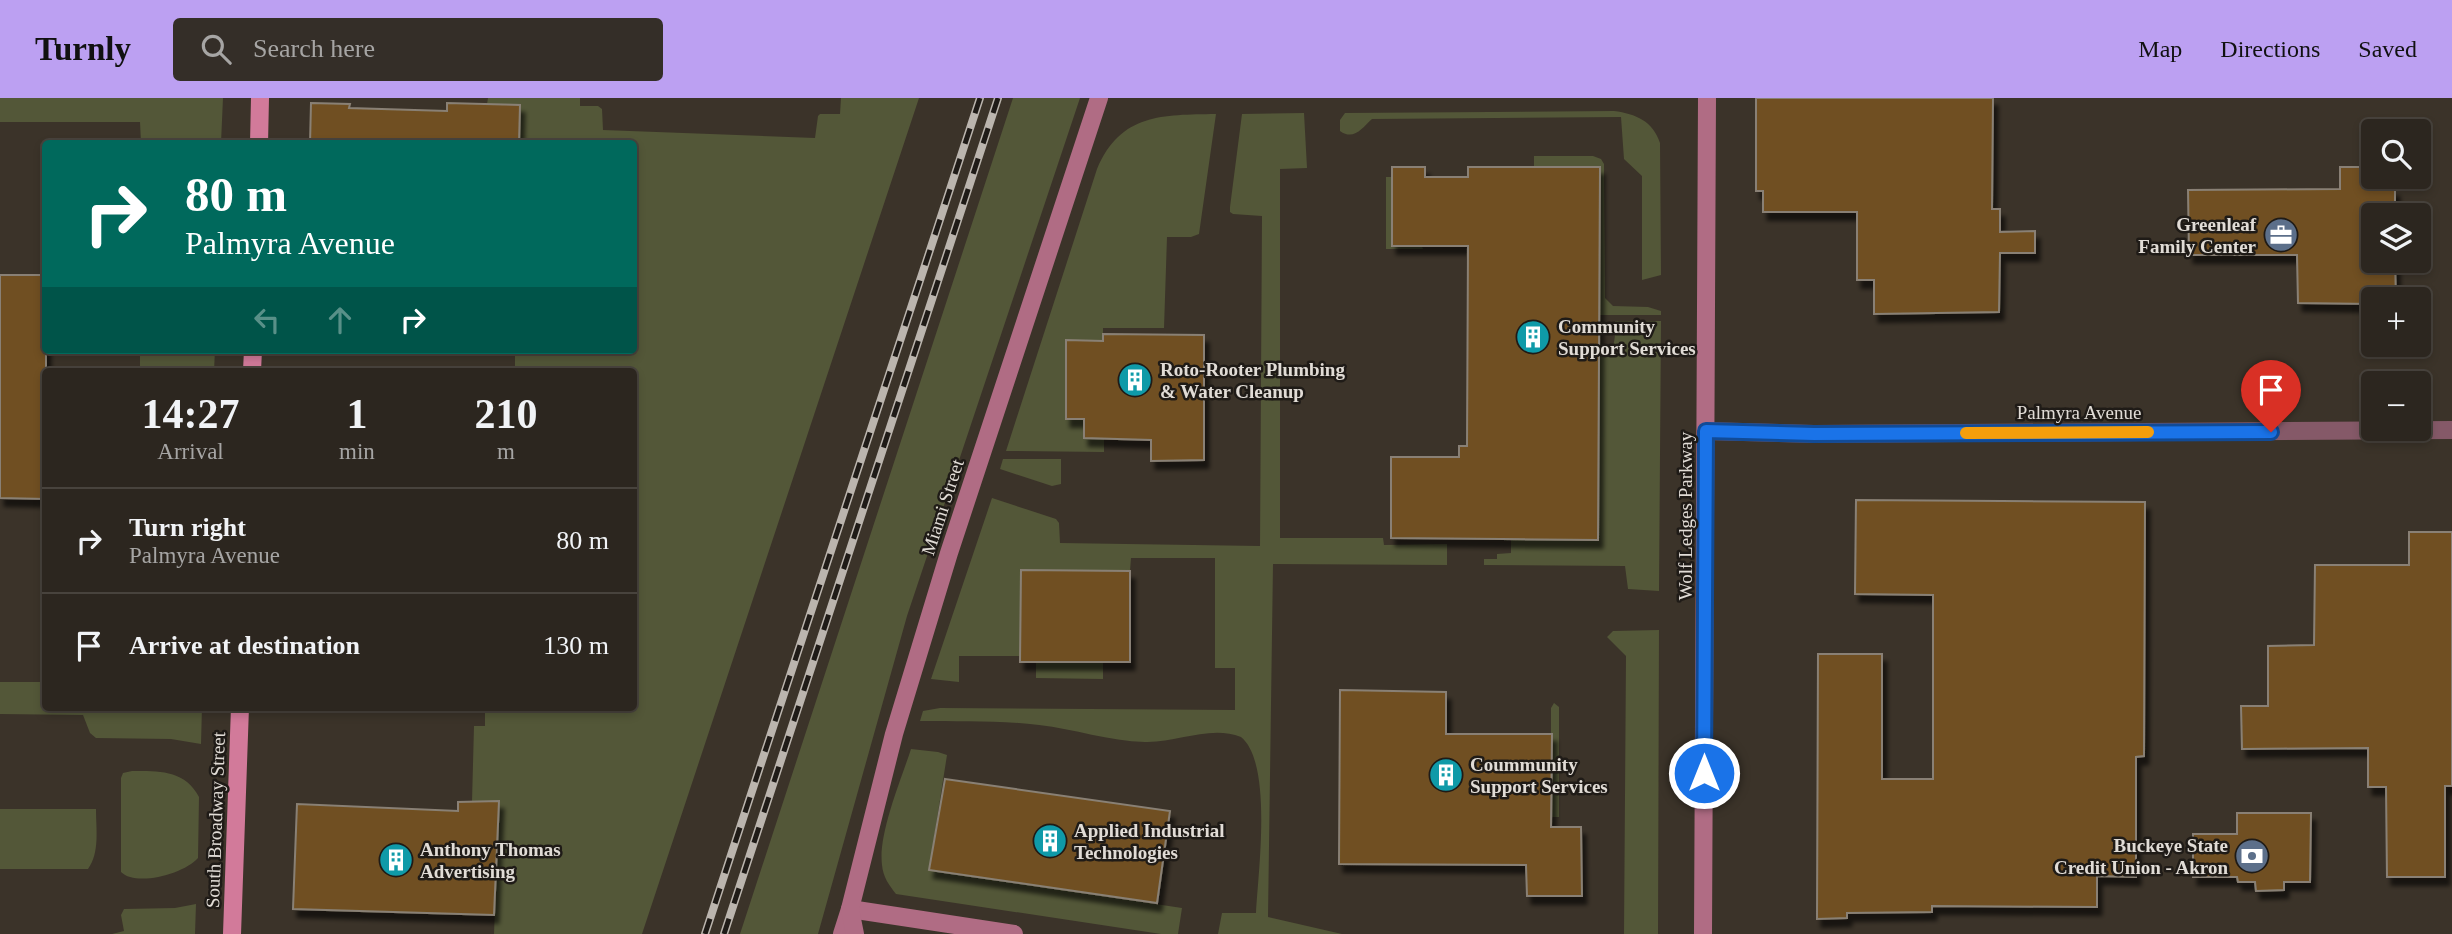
<!DOCTYPE html>
<meta charset="utf-8">
<style>
body{margin:0;font-family:Georgia,serif;background:#342e28;color:#f1f3f6;height:100vh;display:flex;flex-direction:column;font-size:26px;white-space:nowrap}
*{box-sizing:border-box;margin:0}
p{font-size:23px;color:#a6a5a4}
.icon{flex:none;width:38px;height:38px;fill:none;stroke:currentColor;stroke-width:2;stroke-linecap:round;stroke-linejoin:round}
.map{position:relative;flex:1;overflow:hidden}
.drawer{position:absolute;left:42px;top:270px;width:595px;height:343px;display:flex;flex-direction:column;background:#2c261f;border-radius:7px;box-shadow:0 4px 10px #0003,0 0 0 2px #48433d}
.drawer>*{flex:none}
.guide{position:absolute;left:42px;top:42px;width:595px;height:214px;border-radius:7px;box-shadow:0 4px 10px #0003,0 0 0 2px #48433d;background:#00695c;color:#fff;overflow:hidden}
.fabs{position:absolute;left:2361px;top:21px;display:grid;gap:14px}
.fabs a{display:grid;place-items:center;width:70px;height:70px;border-radius:7px;background:#2c261f;box-shadow:0 4px 10px #0003,0 0 0 2px #48433d;font-size:35px}
.pin{position:absolute;display:grid;place-items:center;width:60px;height:60px;color:#fff;margin:-72px -30px;border-radius:50% 50% 50% 0;rotate:-45deg;box-shadow:0 0 7px #0007}
.pin .icon{rotate:45deg}
.me{position:absolute;width:77px;margin:-38px;rotate:0deg;stroke-linejoin:round;filter:drop-shadow(0 0 5px #0008)}
.turn{display:flex;align-items:center;gap:24px;height:147px;padding:0 28px;font-size:32px}
.turn .icon{width:91px;height:91px;stroke-width:2.5}
.turn b{display:block;font-size:49px;line-height:60px}
.lanes{display:flex;align-items:center;height:66px;padding:0 28px;background:#0003;justify-content:center;gap:35px;direction:ltr}
.lanes .off{opacity:.35}
.eta{display:flex;justify-content:space-evenly;align-items:center;height:119px;text-align:center}
.eta b{font-size:42px;font-weight:700;line-height:49px}
ul{padding:0;list-style:none}
li{display:flex;align-items:center;gap:21px;height:105px;padding:0 28px;border-top:2px solid #48433d}
li div{flex:1}
li b{display:block;font-size:26px}
li em{font-style:normal}
header{display:flex;align-items:center;gap:42px;box-sizing:border-box;height:98px;padding:0 35px;background:#bca0f2;color:#111}
header strong{font-size:33px}
nav{display:flex;gap:38px;margin-inline-start:auto;font-size:24px}
.search{width:490px;height:63px;background:#342e28;display:flex;align-items:center;gap:18px;box-sizing:border-box;padding:0 24px;border-radius:7px;color:#a6a5a4;font-size:26px}
.map>svg:first-child{display:block}
.green{fill:#535738}
.building{fill:#705021;stroke:#898074;stroke-width:2;filter:url(#shadow)}
.lines{fill:none;stroke-linecap:round;stroke-linejoin:round}
.street{stroke:#855968;stroke-width:18}
.secondary{stroke:#b06c84;stroke-width:18}
.primary{stroke:#d27a9a;stroke-width:18}
.rail-casing{stroke:#bbb5ae;stroke-width:8}
.rail{stroke:#1f1b17;stroke-width:5;stroke-dasharray:16;stroke-linecap:butt}
.route-casing{stroke:#114b97;stroke-width:18}
.route{stroke:#1a73e8;stroke-width:12}
.slow{stroke:#f59e0b;stroke-width:12}
.labels{text-anchor:middle;stroke-width:5;stroke-linejoin:round;paint-order:stroke}
.poi-label{font-size:19px;font-weight:bold;fill:#e1dcd6;stroke:#1f1b17;text-anchor:start}
.street-label{font-size:19px;fill:#e1dcd6;stroke:#1f1b17}
</style>
<header>
<strong>Turnly</strong>
<div class="search"><svg class="icon" aria-label="search" viewBox="0 0 24 24"><circle cx="10" cy="10" r="6"/><path d="M15 15l6 6"/></svg>Search here</div>
<nav><a>Map</a><a>Directions</a><a>Saved</a></nav>
</header>
<div class="map">
<svg width="2452" height="836" viewBox="0 0 2452 836">
<defs>
<filter id="shadow"><feDropShadow dx="4.5" dy="8" stdDeviation="2" flood-color="#0009"/></filter>
</defs>
<rect width="100%" height="100%" fill="#3b3329"/>
<g class="green">
<path d="M0 0H223L221 45H141L140 24H0Z"/>
<path d="M488 0H580V8H598L602 11 603 32 815 40 818 18 820 16H840L841 0H919L642 836H494L499 703 472 704 474 628H485V609H634V273H515V252H634V46L519 45 520 7 487 6Z"/>
<path d="M1013 0H1080L907 518 818 836H740Z"/>
<path d="M1614 13C1636 16 1653 23 1660 45L1661 177 1642 182V78L1624 61 1621 19 1372 21C1362 30 1354 43 1340 33V22L1345 15Z"/>
<path d="M1304 15 1307 70 1280 71V440H1383L1384 447 1447 446V467L1273 466 1268 819 1342 836H1218L1222 815H1256C1258 775 1273 665 1241 639 1210 627 1177 645 1145 644 1109 643 1074 631 1039 627 1000 622 959 624 920 623L923 613 940 610 1235 612V570H1215V460H1131L1130 473 1021 472 1020 558H959V584L931 581 992 400 1056 421 1059 425 1060 445 1260 448 1262 118 1233 116 1230 114V109L1242 16Z"/>
<path d="M1216 16 1199 136 1191 139H1167L1164 230H1103V243L1066 242V321H1084V340L1104 341V354L1006 353 1097 71C1121 15 1162 17 1216 16Z"/>
<path d="M1534 58H1593L1601 61 1604 66 1605 200 1613 208 1648 209 1661 213V217H1599L1534 69Z"/>
<path d="M1386 79H1392L1423 151H1386Z"/>
<path d="M1615 223H1661L1659 493 1628 491 1625 468 1484 467V461H1497V456L1511 455V441H1598L1599 259C1617 255 1615 238 1615 223Z"/>
<path d="M140 252H215L214 273H140Z"/>
<path d="M1003 361H1061V386L1052 388 1000 371Z"/>
<path d="M1659 532 1658 836H1624L1626 558 1607 539 1613 533Z"/>
<path d="M1036 564H1103V581L1036 580Z"/>
<path d="M0 584H45L46 609H202L201 646 171 641 96 640 90 635 83 617 0 616Z"/>
<path d="M1554 605 1559 609V719H1551V610Z"/>
<path d="M911 651 938 654 947 657 929 772 1182 810 1178 836H1161L896 796C889 787 883 779 882 767 878 736 901 682 911 651Z"/>
<path d="M132 673C159 673 185 672 199 699L198 760C184 776 136 789 121 774V680L123 675Z"/>
<path d="M0 711H96C96 732 100 754 88 771H0Z"/>
<path d="M196 806 195 836H112L124 833 121 817 124 811 175 810Z"/>
</g>
<g class="building">
<path d="M1756 0H1993L1992 111H2000V134L2035 133V155H2000L1999 214 1874 216V182H1857V114H1763V93H1756Z"/>
<path d="M311 5 350 6 349 10 447 13V5L520 7 519 46H310Z"/>
<path d="M1392 69H1425V79H1468V69H1600L1598 442 1391 440V359H1459V348H1467L1468 148H1392Z"/>
<path d="M2340 69H2368V90L2395 91V117H2373V163H2395L2396 201H2373V206L2298 205 2297 157H2189L2188 92 2340 91Z"/>
<path d="M0 177H46V401L0 400Z"/>
<path d="M1103 236 1204 237V362L1151 363V342L1084 340V321H1066V242L1103 243Z"/>
<path d="M1856 402 2145 404 2144 658 2136 659V779L2097 778V809L1932 808V814L1847 815V820L1817 821 1818 556H1882V681H1933V497L1855 496Z"/>
<path d="M2409 434H2452V688H2445V779H2387L2386 689H2368V650L2242 651 2241 608H2268V548L2314 547 2315 467H2409Z"/>
<path d="M1021 472 1130 473V564H1020Z"/>
<path d="M1340 592 1446 594V636H1552L1551 729H1581L1582 798H1527L1526 767 1339 766Z"/>
<path d="M945 681 1170 713 1157 805 929 772Z"/>
<path d="M499 703 494 817 293 811 297 706 458 713V704Z"/>
<path d="M2237 715H2311L2310 784H2284V792L2256 793 2255 784H2238L2237 779H2193V736H2237Z"/>
</g>
<g class="lines">
<path class="street" d="M1706 333 1814 336 2452 332"/>
<g class="secondary">
<path d="M842 836 850 811 1014 836"/>
<path d="M855 836 850 811 894 636 949 455 1099 0"/>
<path d="M1703 836 1707 0"/>
</g>
<g class="primary">
<path d="M259 46 260 0"/>
<path d="M252 273 253 252"/>
<path d="M232 836 240 609"/>
</g>
<g class="rail-casing">
<g id="rail">
<path d="M705 836 980 0"/>
<path d="M724 836 998 0"/>
</g>
</g>
<use href="#rail" class="rail"/>
</g>
<g class="lines">
<g class="route-casing">
<path id="route" d="M1704 675 1706 333 1814 336 2271 334"/>
</g>
<use href="#route" class="route"/>
<path class="slow" d="M1966 335 2148 334"/>
</g>
<defs>
<g id="office-disc" transform="scale(1.75)"><circle r="9.5" fill="#5c6f8a" stroke="#1f1b17"/><path d="M-6-3h4V-5.5h4V-3h4V5H-6ZM-1-4.5V-3h2v-1.5ZM-6 0V1H6V0Z" fill="#fff"/></g>
<g id="building-disc" transform="scale(1.75)"><circle r="9.5" fill="#0f9aa8" stroke="#1f1b17"/><path d="M-4-6H4V6H1V3H-1V6H-4ZM-2.5-4.3h1.7v1.8h-1.7ZM.8-4.3h1.7v1.8H.8ZM-2.5-1h1.7V.8h-1.7ZM.8-1h1.7V.8H.8Z" fill="#fff"/></g>
<g id="bank-disc" transform="scale(1.75)"><circle r="9.5" fill="#5c6f8a" stroke="#1f1b17"/><path d="M-6-4H6V4H-6ZM0-2.3a2.3 2.3 0 1 0 0 4.6a2.3 2.3 0 1 0 0-4.6Z" fill="#fff"/></g>
</defs>
<g fill-rule="evenodd">
<use href="#office-disc" x="2281" y="137"/>
<use href="#building-disc" x="1533" y="239"/>
<use href="#building-disc" x="1135" y="282"/>
<use href="#building-disc" x="1446" y="677"/>
<use href="#building-disc" x="1050" y="743"/>
<use href="#bank-disc" x="2252" y="758"/>
<use href="#building-disc" x="396" y="762"/>
</g>
<g class="labels">
<g class="poi-label">
<text x="2256" y="133" text-anchor="end">Greenleaf<tspan x="2256" dy="22">Family Center</tspan></text>
<text x="1558" y="235">Community<tspan x="1558" dy="22">Support Services</tspan></text>
<text x="1160" y="278">Roto-Rooter Plumbing<tspan x="1160" dy="22">&amp; Water Cleanup</tspan></text>
<text x="1470" y="673">Coummunity<tspan x="1470" dy="22">Support Services</tspan></text>
<text x="1074" y="739">Applied Industrial<tspan x="1074" dy="22">Technologies</tspan></text>
<text x="2228" y="754" text-anchor="end">Buckeye State<tspan x="2228" dy="22">Credit Union - Akron</tspan></text>
<text x="420" y="758">Anthony Thomas<tspan x="420" dy="22">Advertising</tspan></text>
</g>
<g class="street-label">
<text x="2079" y="321">Palmyra Avenue</text>
<text transform="translate(942 409) rotate(-72)" y="7">Miami Street</text>
<text transform="translate(1685 418) rotate(-90)" y="7">Wolf Ledges Parkway</text>
<text transform="translate(215 722) rotate(-88)" y="7">South Broadway Street</text>
</g>
</g>
</svg>
<div class="fabs">
<a><svg class="icon" aria-label="search" viewBox="0 0 24 24"><circle cx="10" cy="10" r="6"/><path d="M15 15l6 6"/></svg></a>
<a><svg class="icon" aria-label="layers" viewBox="0 0 24 24"><path d="M12 4l9 5-9 5-9-5zM3 14l9 5 9-5"/></svg></a>
<a>+</a>
<a>−</a>
</div>
<div class="pin" style="left:2271px;top:334px;background:#d93025"><svg class="icon" aria-label="arrive" viewBox="0 0 24 24"><path d="M6 21V4h12l-3 4 3 4H6"/></svg></div>
<svg class="me" style="left:1704px;top:675px" viewBox="-20 -20 40 40"><circle r="17" fill="#1a73e8" stroke="#fff" stroke-width="3"/><path d="M0-11L8 9 0 5-8 9z" fill="#fff"/></svg>
<div class="guide">
<div class="turn"><svg class="icon" aria-label="right" viewBox="0 0 24 24"><path d="M7 20v-9h11M14 6l5 5-5 5"/></svg><div><b>80 m</b>Palmyra Avenue</div></div>
<div class="lanes"><svg class="icon off" aria-label="left" viewBox="0 0 24 24"><path d="M17 20v-9H6M10 6l-5 5 5 5"/></svg><svg class="icon off" aria-label="ahead" viewBox="0 0 24 24"><path d="M12 20V5M6 11l6-6 6 6"/></svg><svg class="icon" aria-label="right" viewBox="0 0 24 24"><path d="M7 20v-9h11M14 6l5 5-5 5"/></svg></div>
</div>
<section class="drawer">
<div class="eta">
<div><b>14:27</b><p>Arrival</p></div>
<div><b>1</b><p>min</p></div>
<div><b>210</b><p>m</p></div>
</div>
<ul>
<li><svg class="icon" aria-label="right" viewBox="0 0 24 24"><path d="M7 20v-9h11M14 6l5 5-5 5"/></svg><div><b>Turn right</b><p>Palmyra Avenue</p></div><em>80 m</em></li>
<li><svg class="icon" aria-label="arrive" viewBox="0 0 24 24"><path d="M6 21V4h12l-3 4 3 4H6"/></svg><div><b>Arrive at destination</b></div><em>130 m</em></li>
</ul>
</section>
</div>
